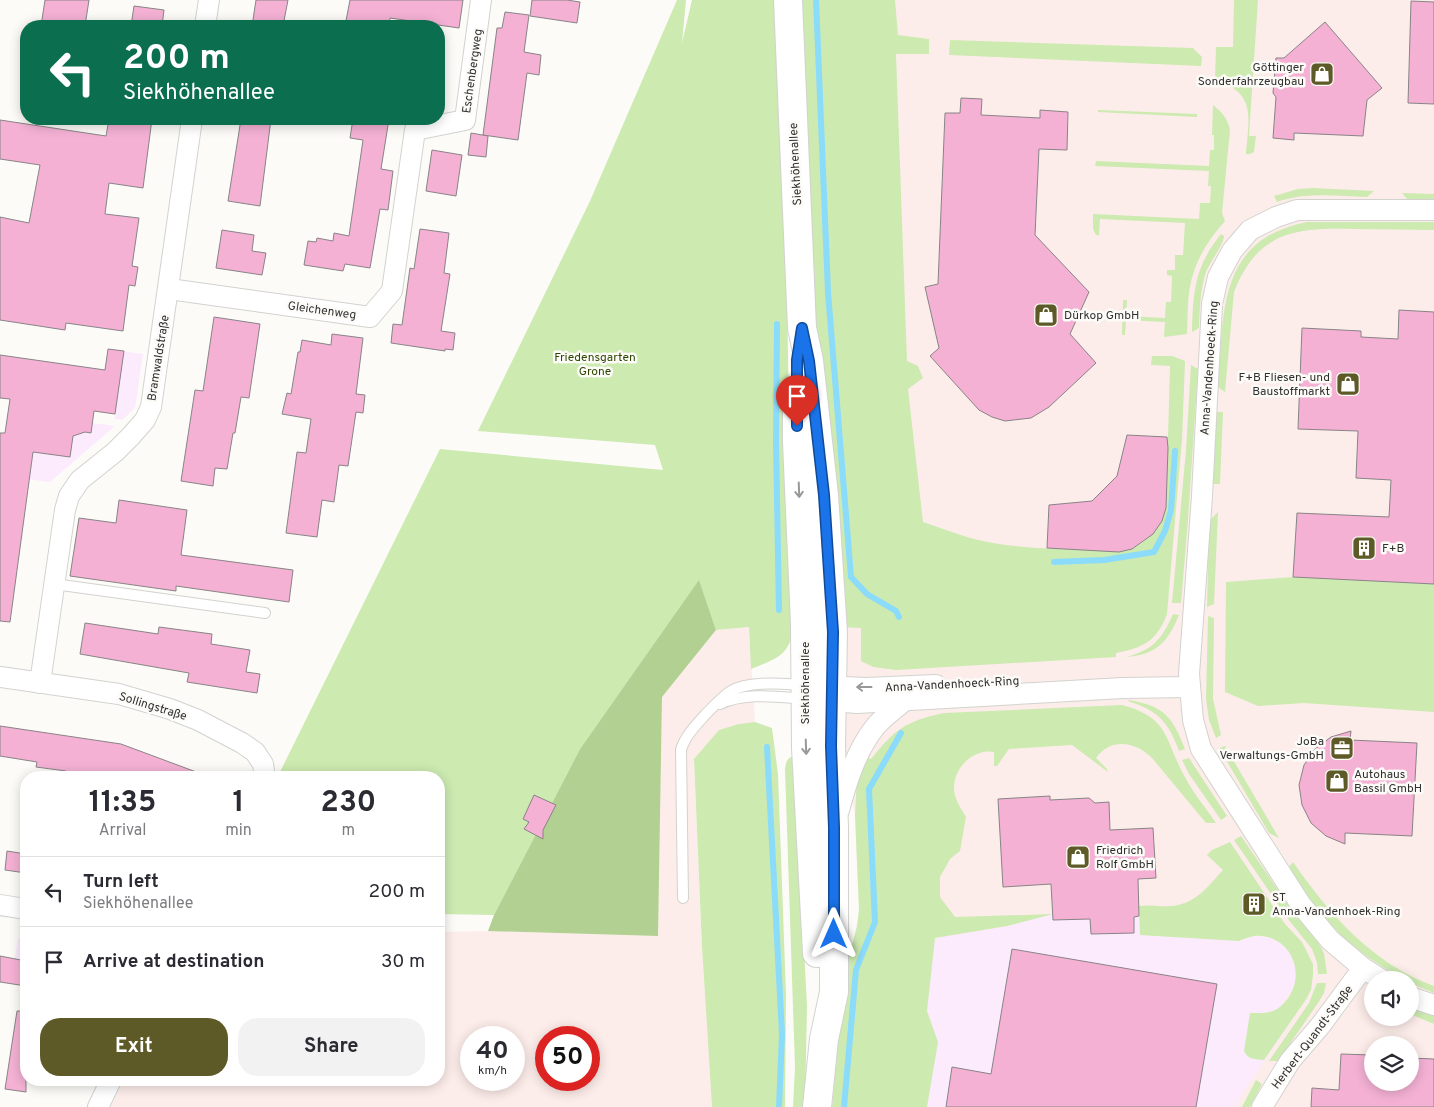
<!DOCTYPE html>
<meta charset="utf-8">
<style>
body{margin:0;font-family:Overpass,sans-serif;background:#f2f2f3;color:#2b2b33;height:100vh;display:flex;flex-direction:column;font-size:19px;white-space:nowrap}
*{box-sizing:border-box;margin:0}
p{font-size:16px;color:#7c7c81}
.icon{flex:none;width:28px;height:28px;fill:none;stroke:currentColor;stroke-width:2;stroke-linecap:round;stroke-linejoin:round}
.map{position:relative;flex:1;overflow:hidden}
.panel{position:absolute;left:20px;top:771px;width:425px;height:315px;display:flex;flex-direction:column;background:#fff;border-radius:20px;box-shadow:0 2px 12px #0003}
.panel>*{flex:none}
.hud{position:absolute;left:20px;top:20px;width:425px;height:105px;border-radius:20px;box-shadow:0 2px 12px #0003;background:#0b6e4f;color:#fff;overflow:hidden}
.fabs{position:absolute;left:1364px;top:971px;display:grid;gap:10px}
.fabs a{display:grid;place-items:center;width:55px;height:55px;border-radius:50%;background:#fff;box-shadow:0 2px 12px #0003;font-size:25px}
.speed{position:absolute;left:460px;top:1026px;display:flex;gap:10px;font-size:25px;font-weight:700;text-align:center}
.speed>*{display:grid;place-content:center;width:65px;height:65px;border-radius:50%;background:#fff;box-shadow:0 2px 12px #0003;line-height:1}
.speed small{font-size:12px;font-weight:400}
.speed .limit{border:8px solid #d22;background:#fff;color:#111}
.pin{position:absolute;display:grid;place-items:center;width:42px;height:42px;color:#fff;margin:-51px -21px;border-radius:50% 50% 50% 0;rotate:-45deg;box-shadow:0 0 5px #0007}
.pin .icon{rotate:45deg}
.me{position:absolute;width:55px;margin:-28px;rotate:0deg;stroke-linejoin:round;filter:drop-shadow(0 0 4px #0008)}
.turn{display:flex;align-items:center;gap:18px;height:105px;padding:0 20px;font-size:22px}
.turn .icon{width:65px;height:65px;stroke-width:2.5}
.turn b{display:block;font-size:35px;line-height:42px}
.eta{display:flex;justify-content:space-evenly;align-items:center;height:85px;text-align:center}
.eta b{font-size:30px;font-weight:700;line-height:35px}
.cta{display:flex;gap:10px;margin-top:auto;padding:10px 20px}
.cta a{flex:1;height:58px;border-radius:20px;background:#5e5a27;color:#fff;font-size:20px;font-weight:700;line-height:58px;text-align:center}
.cta a+a{background:#f2f2f3;color:#2b2b33}
ul{padding:0;list-style:none}
li{display:flex;align-items:center;gap:15px;height:70px;padding:0 20px;border-top:1px solid #e1e1e2}
li div{flex:1}
li b{display:block;font-size:19px}
li em{font-style:normal}
.map>svg:first-child{display:block}
.commercial{fill:#fdedea;fill-rule:evenodd}
.industrial{fill:#fcebfd}
.green{fill:#cdeab1}
.forest{fill:#b2d092}
.lines{fill:none;stroke-linecap:round;stroke-linejoin:round}
.stream{stroke:#8bdbfa;stroke-width:6}
.building{fill:#f4b1d4;stroke:#888486}
.service-casing{stroke:#d2d2ce;stroke-width:12}
.minor-casing{stroke:#d2d2ce;stroke-width:22}
.secondary-casing{stroke:#d2d2ce;stroke-width:30}
.service{stroke:#fff;stroke-width:10}
.minor{stroke:#fff;stroke-width:20}
.secondary{stroke:#fff;stroke-width:28}
.oneway{stroke:#989897}
.route-casing{stroke:#114b97;stroke-width:12}
.route{stroke:#1a73e8;stroke-width:9}
.labels{text-anchor:middle;stroke-width:5;stroke-linejoin:round;paint-order:stroke}
.poi-label{font-size:12px;fill:#30302f;stroke:#fcfbf8;text-anchor:start}
.street-label{font-size:12px;fill:#30302f;stroke:#fcfbf8}
.park-label{font-size:12px;fill:#2d4702;stroke:#fcfbf8}
</style>
<div class="map">
<svg width="1434" height="1107" viewBox="0 0 1434 1107">
<rect width="100%" height="100%" fill="#fcfbf8"/>
<g class="commercial">
<path d="M799 0H1434V1107H832L859 910 855 815 841 750ZM1372 980H1410V1018H1372ZM1372 1045H1410V1082H1372Z"/>
<path d="M749 627 755 722 739 724 694 759 702 947 712 1107H110L124 1080H439V932L488 931 657 936 662 697 716 630ZM471 1038H514V1080H471ZM546 1038H589V1080H546Z"/>
</g>
<g class="industrial">
<path d="M108 349 143 354 135 408 122 420 115 419V414L98 412Z"/>
<path d="M21 413 115 426 50 482 12 477Z"/>
<path d="M1053 914 1054 920 1139 916 1141 935 1239 941 1253 936 1268 937 1280 943 1288 951 1295 964 1297 978 1294 988 1279 1008 1294 1017 1238 1100 1235 1107H927L938 1042 927 1011 934 938 1007 926Z"/>
<path d="M18 938 26 939V977L12 974Z"/>
</g>
<g class="green">
<path d="M677 0H686L682 43 692 0H777L787 301 793 628C790 657 774 659 751 669L749 627 716 630 699 581 580 749 494 915 439 914V778H277L440 449 663 470 655 445 478 431 590 201Z"/>
<path d="M799 0H895L898 35 929 39V54H896L907 361 918 366 923 378 908 389 923 522C946 530 969 539 993 543 1038 551 1087 548 1132 549 1150 539 1159 528 1166 508L1170 366 1151 365 1152 356H1172L1185 361 1182 439 1167 614C1157 641 1143 648 1116 653V657L896 670 873 667 861 661V628L840 627 820 361 808 255Z"/>
<path d="M1234 0H1258L1249 136H1256L1254 152 1250 154H1246C1249 120 1257 91 1215 81L1216 47H1233Z"/>
<path d="M950 40 1193 48 1202 57 1201 66 949 55Z"/>
<path d="M1213 105C1222 112 1228 119 1230 130L1222 213 1225 221C1208 240 1194 262 1190 287 1187 302 1188 319 1187 334L1164 337 1165 322 1126 320 1125 335H1122L1123 300H1127L1126 316 1165 318 1166 302H1171L1172 276 1167 275V270H1175V255H1183L1185 223 1100 219 1099 235H1096L1093 229V214L1199 219 1200 203H1210L1211 186H1208L1209 171 1095 166 1096 161 1209 166 1210 150H1214V135H1212Z"/>
<path d="M1098 110 1197 114V117L1098 112Z"/>
<path d="M1313 188 1374 191 1367 197C1337 196 1306 192 1277 202L1274 196 1298 189Z"/>
<path d="M1402 193 1434 194V201L1407 199Z"/>
<path d="M1307 222H1434V230C1407 230 1381 229 1354 229 1295 228 1258 231 1234 292L1225 392 1218 387C1224 314 1216 240 1307 222Z"/>
<path d="M1221 234 1224 236C1224 244 1210 262 1206 272 1200 290 1200 308 1199 328L1192 332C1193 291 1195 266 1221 234Z"/>
<path d="M1191 365 1198 369 1188 520 1181 603H1172L1186 450Z"/>
<path d="M1216 412H1223L1220 484H1212Z"/>
<path d="M1218 512 1214 604 1207 607 1209 521Z"/>
<path d="M1293 577 1434 584V712L1304 703 1258 706 1225 692 1226 582Z"/>
<path d="M1173 614 1179 615C1168 642 1156 655 1126 657 1153 650 1162 639 1173 614Z"/>
<path d="M1208 616 1214 618 1213 699 1221 735 1216 738 1209 720 1206 699Z"/>
<path d="M1129 700C1164 706 1172 716 1185 749L1179 751C1168 721 1158 711 1128 701Z"/>
<path d="M1122 705C1171 718 1164 740 1185 777 1193 793 1206 808 1216 823H1206L1152 758C1136 742 1111 737 1096 758L1107 769 1108 772 1072 745 1009 749 997 766H994V752C974 748 954 767 954 788 954 799 961 808 966 817L960 851 950 859 940 877V897L955 917 1053 914 1007 926 935 938 927 1011 938 1042 927 1107H832L845 972 857 926 859 910 855 815 857 777 866 757 871 759C895 729 906 721 944 713Z"/>
<path d="M755 722 772 728 778 774 786 995 785 1107H712L702 947 694 759 719 730 739 724Z"/>
<path d="M1225 746 1279 838 1269 833 1219 748Z"/>
<path d="M794 756 807 1006 805 1107H793L795 1067 785 769C786 762 787 758 794 756Z"/>
<path d="M1189 758 1227 816 1221 820 1189 774 1182 760Z"/>
<path d="M1241 836 1296 916 1318 942 1324 953 1327 974H1318L1317 963 1312 949 1288 919 1234 840Z"/>
<path d="M1230 842 1285 924 1302 942 1313 964V975L1311 990 1305 1001 1264 1060C1255 1059 1248 1060 1244 1051L1250 1013C1259 1013 1269 1014 1277 1009 1282 1006 1287 1000 1290 995 1306 968 1287 933 1254 936 1249 937 1243 939 1239 941L1140 935 1139 906C1152 904 1165 908 1178 905 1198 901 1210 884 1223 870L1207 855 1212 850Z"/>
<path d="M1293 862C1329 914 1373 964 1434 986V993L1410 983V980H1405C1386 969 1367 958 1350 943 1325 922 1306 895 1289 867Z"/>
<path d="M1317 983H1326L1324 993 1318 1003 1278 1061H1269L1309 1003Z"/>
<path d="M1410 1008 1434 1016V1024L1410 1014Z"/>
<path d="M1256 1080 1262 1084 1250 1107H1242Z"/>
</g>
<path class="forest" d="M699 580 716 630 662 697 658 936 488 931 494 915 580 749Z"/>
<g class="lines">
<g class="stream">
<path d="M816 0 828 292 851 577 867 594 896 611 899 617"/>
<path d="M777 324 776 442 779 610"/>
<path d="M1054 562 1104 560 1154 552 1165 531 1171 510 1175 451"/>
<path d="M767 747 782 1034 779 1107"/>
<path d="M844 1107 856 970 875 922 869 789 901 733"/>
</g>
</g>
<g class="building">
<path d="M45 0H89L85 26H41Z"/>
<path d="M256 0H288L283 26H252Z"/>
<path d="M350 0H463L459 28 390 18 389 26 366 23V26H345Z"/>
<path d="M532 0H567L580 2 577 23 530 16Z"/>
<path d="M1411 1 1434 2V104L1408 103Z"/>
<path d="M134 6 164 10 162 26H131Z"/>
<path d="M505 12 529 15 524 52 541 55 539 75 527 73 518 140 483 135 497 28H502Z"/>
<path d="M1325 22 1382 88 1367 100 1363 136 1294 133V140L1273 138 1276 97 1273 93 1276 58H1284Z"/>
<path d="M961 98 982 99 981 115 1040 118V110L1068 112 1067 150 1039 149 1035 235 1089 292 1070 334 1096 363 1049 407 1031 418 1005 421 992 417 979 410 930 356 939 348 925 287 938 284 945 113H960Z"/>
<path d="M109 119H152L143 188 109 183 105 214 139 218 132 266 138 267 135 286 129 285 123 331 66 323 65 330 0 320V217L29 223 40 165 0 159V120L106 136Z"/>
<path d="M241 119H271L260 206 228 201Z"/>
<path d="M353 119H389L381 169 393 171 388 210 380 209 370 268 345 264 343 271 304 265 308 241 316 242 317 238 333 241 334 233 349 236 363 140 350 138Z"/>
<path d="M471 133 488 136 486 157 468 155Z"/>
<path d="M432 150 462 155 456 196 426 191Z"/>
<path d="M420 229 449 233 444 273 450 274 441 331 455 333 453 350 445 349V351L391 343 393 324 402 325 410 268 414 269Z"/>
<path d="M222 230 254 235 252 251 266 253 262 275 216 268Z"/>
<path d="M1399 310 1434 312V584L1293 577 1297 513 1389 517 1391 480 1356 478 1358 431 1298 429 1302 328 1361 331V337L1398 339Z"/>
<path d="M214 317 260 324 249 398 241 397 235 433H233L227 469 215 468 213 486 181 481 195 390 203 391Z"/>
<path d="M332 334 363 338 356 394 365 395 363 413 356 412 348 466 339 465 334 502 322 500 317 537 286 533 297 452 306 453 311 419 282 414 287 393 291 394 298 352H300L302 340 331 345Z"/>
<path d="M108 349 124 351 115 414 94 411 91 433 85 432 73 436 70 457 33 452 10 622 0 621V433H5L10 399 0 398V355L105 370Z"/>
<path d="M1127 435 1167 437 1168 448 1166 508 1162 521 1153 534 1132 549 1119 552 1047 548 1049 505 1092 501 1117 476Z"/>
<path d="M119 500 187 510 181 555 293 570 289 602 176 586V591L70 576 79 518 116 523Z"/>
<path d="M85 623 158 634 159 627 212 634 211 644 250 650 246 672 260 674 257 693 187 682 189 673 80 654Z"/>
<path d="M0 726 121 744 207 776V778H65L66 771 36 767 37 762 0 756Z"/>
<path d="M1351 731 1350 740 1417 743 1412 836 1345 833V844L1326 836 1311 823 1302 805 1299 785 1304 765 1315 749 1331 737Z"/>
<path d="M534 795 556 805 543 830V839L524 829 529 822 523 819Z"/>
<path d="M1050 796V800L1089 798 1095 803 1109 802 1110 830 1153 828 1156 878 1138 879 1139 916 1134 917V933L1091 934 1090 919 1053 920 1051 884 1003 887 998 799Z"/>
<path d="M7 851 26 854V873L5 870Z"/>
<path d="M1012 949 1217 984 1196 1107H946L952 1067 991 1074Z"/>
<path d="M0 956 26 961V986L0 982Z"/>
<path d="M17 1011H26V1092L5 1089Z"/>
<path d="M1341 1054 1372 1055V1082H1410V1058L1434 1059V1107H1311L1312 1088 1339 1090Z"/>
</g>
<g class="lines">
<g class="service-casing">
<g id="service">
<path d="M54 584 265 613"/>
<path d="M720 704C745 692 778 697 805 699"/>
<path d="M683 898 681 750C685 736 696 725 705 715 713 707 722 697 731 691 750 680 783 684 804 685"/>
</g>
</g>
<g class="minor-casing">
<g id="minor">
<path d="M205 26 209 0"/>
<path d="M169 289 370 317 392 291 415 130 465 120 481 0"/>
<path d="M0 677 119 694 170 709 198 720 242 743 255 752 263 764 265 778"/>
<path d="M40 683 65 510 69 496 80 480 115 452 131 436 145 420 151 407 192 119"/>
<path d="M820 686 866 688 936 685"/>
<path d="M819 700 857 703 1123 688 1189 687"/>
<path d="M839 810C847 781 856 751 875 727 883 717 895 709 904 701"/>
<path d="M0 905 26 909"/>
<path d="M1382 980 1363 968 1330 940 1301 905 1201 749 1193 720 1189 674 1202 496 1212 304 1218 277 1232 251 1250 230 1276 217 1297 210H1434"/>
<path d="M1410 997 1434 1005"/>
<path d="M98 1107 111 1080"/>
<path d="M1262 1107 1290 1061 1320 1026 1363 968"/>
</g>
</g>
<g class="secondary-casing">
<g id="secondary">
<path d="M788 0 802 328 809 361 824 495 833 632 831 746 834 827V992L824 1039 817 1107"/>
<path d="M797 391V442L805 624 806 748 817 953"/>
</g>
</g>
<use href="#service" class="service"/>
<use href="#minor" class="minor"/>
<use href="#secondary" class="secondary"/>
</g>
<defs><path id="oneway-shaft" d="M-6 0H5M1.5-3L5.5 0L1.5 3" fill="none" stroke-width="1.6" stroke-linecap="round" stroke-linejoin="round" transform="scale(1.25)"/></defs>
<g class="oneway">
<use href="#oneway-shaft" transform="translate(799 490) rotate(88)"/>
<use href="#oneway-shaft" transform="translate(864 687) rotate(-180)"/>
<use href="#oneway-shaft" transform="translate(806 747) rotate(88)"/>
</g>
<g class="lines">
<g class="route-casing">
<path id="route" d="M797 426V360L802 328 809 361 824 495 833 632 831 746 834 827V934"/>
</g>
<use href="#route" class="route"/>
</g>
<defs>
<g id="shop-square" transform="scale(1.25)"><rect x="-9" y="-9" width="18" height="18" rx="4" fill="#5e5a27" stroke="#fcfbf8"/><path d="M-5-2.5h2.3a2.7 3.5 0 0 1 5.4 0H5L5.5 6h-11ZM-1.5-2.5h3a1.5 2.3 0 0 0-3 0Z" fill="#fff"/></g>
<g id="building-square" transform="scale(1.25)"><rect x="-9" y="-9" width="18" height="18" rx="4" fill="#5e5a27" stroke="#fcfbf8"/><path d="M-4-6H4V6H1V3H-1V6H-4ZM-2.5-4.3h1.7v1.8h-1.7ZM.8-4.3h1.7v1.8H.8ZM-2.5-1h1.7V.8h-1.7ZM.8-1h1.7V.8H.8Z" fill="#fff"/></g>
<g id="office-square" transform="scale(1.25)"><rect x="-9" y="-9" width="18" height="18" rx="4" fill="#5e5a27" stroke="#fcfbf8"/><path d="M-6-3h4V-5.5h4V-3h4V5H-6ZM-1-4.5V-3h2v-1.5ZM-6 0V1H6V0Z" fill="#fff"/></g>
</defs>
<g fill-rule="evenodd">
<use href="#shop-square" x="1322" y="74"/>
<use href="#shop-square" x="1046" y="315"/>
<use href="#shop-square" x="1348" y="384"/>
<use href="#building-square" x="1364" y="548"/>
<use href="#office-square" x="1342" y="748"/>
<use href="#shop-square" x="1337" y="781"/>
<use href="#shop-square" x="1078" y="857"/>
<use href="#building-square" x="1254" y="904"/>
</g>
<g class="labels">
<g class="poi-label">
<text x="1304" y="71" text-anchor="end">Göttinger<tspan x="1304" dy="14">Sonderfahrzeugbau</tspan></text>
<text x="1064" y="319">Dürkop GmbH</text>
<text x="1330" y="381" text-anchor="end">F+B Fliesen- und<tspan x="1330" dy="14">Baustoffmarkt</tspan></text>
<text x="1382" y="552">F+B</text>
<text x="1324" y="745" text-anchor="end">JoBa<tspan x="1324" dy="14">Verwaltungs-GmbH</tspan></text>
<text x="1354" y="778">Autohaus<tspan x="1354" dy="14">Bassil GmbH</tspan></text>
<text x="1096" y="854">Friedrich<tspan x="1096" dy="14">Rolf GmbH</tspan></text>
<text x="1272" y="901">ST<tspan x="1272" dy="14">Anna-Vandenhoek-Ring</tspan></text>
</g>
<g class="street-label">
<text transform="translate(472 71) rotate(-82)" y="4">Eschenbergweg</text>
<text transform="translate(795 164) rotate(-93)" y="4">Siekhöhenallee</text>
<text transform="translate(322 310) rotate(8)" y="4">Gleichenweg</text>
<text transform="translate(158 358) rotate(-81)" y="4">Bramwaldstraße</text>
<text transform="translate(1209 368) rotate(-86)" y="4">Anna-Vandenhoeck-Ring</text>
<text transform="translate(805 683) rotate(-90)" y="4">Siekhöhenallee</text>
<text transform="translate(952 684) rotate(-3)" y="4">Anna-Vandenhoeck-Ring</text>
<text transform="translate(153 706) rotate(17)" y="4">Sollingstraße</text>
<text transform="translate(1312 1037) rotate(-53)" y="4">Herbert-Quandt-Straße</text>
</g>
<g class="park-label">
<text x="595" y="361">Friedensgarten<tspan x="595" dy="14">Grone</tspan></text>
</g>
</g>
</svg>
<div class="fabs">
<a><svg class="icon" aria-label="sound" viewBox="0 0 24 24"><path d="M4 9h4l5-4v14l-5-4H4zM17 9q2 3 0 6"/></svg></a>
<a><svg class="icon" aria-label="layers" viewBox="0 0 24 24"><path d="M12 4l9 5-9 5-9-5zM3 14l9 5 9-5"/></svg></a>
</div>
<div class="speed"><div>40<small>km/h</small></div><div class="limit">50</div></div>
<div class="pin" style="left:797px;top:426px;background:#d93025"><svg class="icon" aria-label="arrive" viewBox="0 0 24 24"><path d="M6 21V4h12l-3 4 3 4H6"/></svg></div>
<svg class="me" style="left:834px;top:934px" viewBox="-20 -20 40 40"><path d="M0-17L14 15 0 8-14 15z" fill="#1a73e8" stroke="#fff" stroke-width="4"/></svg>
<div class="hud">
<div class="turn"><svg class="icon" aria-label="left" viewBox="0 0 24 24"><path d="M17 20v-9H6M10 6l-5 5 5 5"/></svg><div><b>200 m</b>Siekhöhenallee</div></div>
</div>
<section class="panel">
<div class="eta">
<div><b>11:35</b><p>Arrival</p></div>
<div><b>1</b><p>min</p></div>
<div><b>230</b><p>m</p></div>
</div>
<ul>
<li><svg class="icon" aria-label="left" viewBox="0 0 24 24"><path d="M17 20v-9H6M10 6l-5 5 5 5"/></svg><div><b>Turn left</b><p>Siekhöhenallee</p></div><em>200 m</em></li>
<li><svg class="icon" aria-label="arrive" viewBox="0 0 24 24"><path d="M6 21V4h12l-3 4 3 4H6"/></svg><div><b>Arrive at destination</b></div><em>30 m</em></li>
</ul>
<div class="cta"><a>Exit</a><a>Share</a></div>
</section>
</div>
